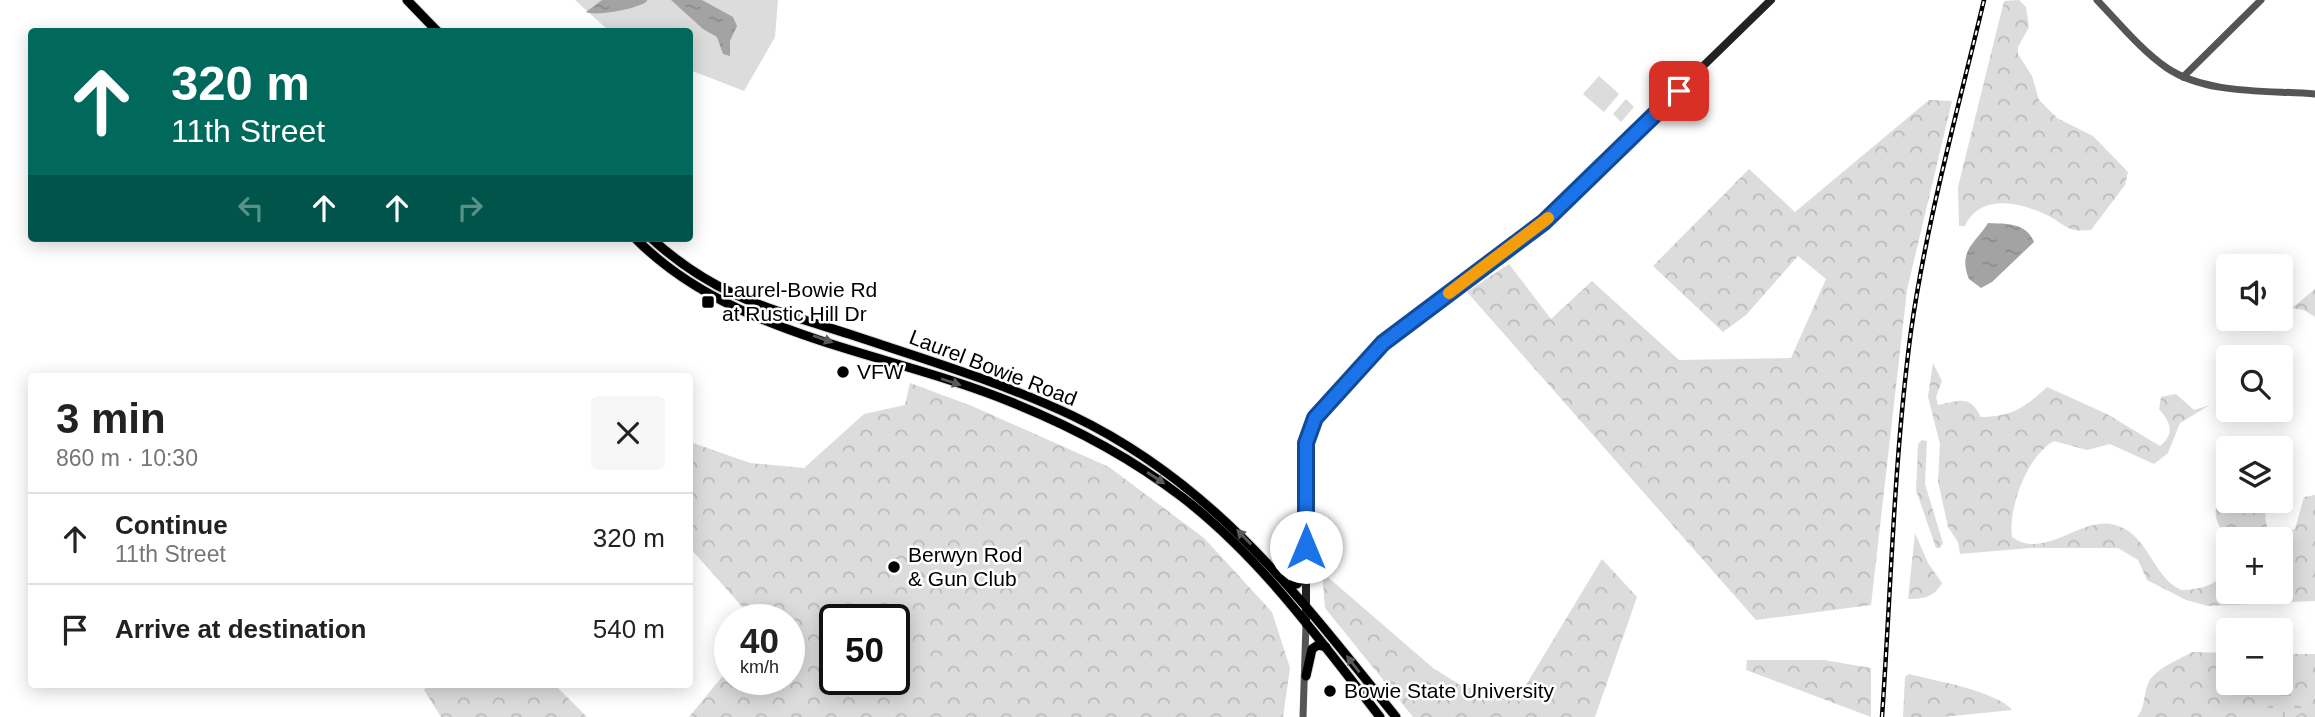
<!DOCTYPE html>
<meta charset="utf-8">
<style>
body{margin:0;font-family:Arial,sans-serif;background:#f6f6f6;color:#222;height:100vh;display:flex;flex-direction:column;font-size:26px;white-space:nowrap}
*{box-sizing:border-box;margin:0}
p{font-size:23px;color:#767676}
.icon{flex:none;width:38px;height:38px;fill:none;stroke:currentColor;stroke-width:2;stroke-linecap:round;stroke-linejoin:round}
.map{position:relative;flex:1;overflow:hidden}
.drawer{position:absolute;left:28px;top:373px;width:665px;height:315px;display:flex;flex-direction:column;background:#fff;border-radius:7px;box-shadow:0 4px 18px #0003}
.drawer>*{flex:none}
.guide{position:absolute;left:28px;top:28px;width:665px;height:214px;border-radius:7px;box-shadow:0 4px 18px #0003;background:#00695c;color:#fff;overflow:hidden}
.fabs{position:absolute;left:2216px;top:254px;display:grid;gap:14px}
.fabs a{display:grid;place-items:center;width:77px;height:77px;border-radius:7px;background:#fff;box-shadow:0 4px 18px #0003;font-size:35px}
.speed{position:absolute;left:714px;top:604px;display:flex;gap:14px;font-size:35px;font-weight:700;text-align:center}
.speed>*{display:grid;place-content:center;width:91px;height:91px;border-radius:50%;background:#fff;box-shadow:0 4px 18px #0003;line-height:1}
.speed small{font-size:18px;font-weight:400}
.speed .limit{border:4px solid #111;border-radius:10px;background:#fff;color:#111}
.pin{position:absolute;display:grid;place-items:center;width:60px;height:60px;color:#fff;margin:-30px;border-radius:14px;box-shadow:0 4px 10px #0006}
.me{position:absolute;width:77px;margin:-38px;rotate:0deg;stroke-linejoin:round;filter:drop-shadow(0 0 5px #0008)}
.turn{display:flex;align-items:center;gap:24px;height:147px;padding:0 28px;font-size:32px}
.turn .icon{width:91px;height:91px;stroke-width:2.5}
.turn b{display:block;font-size:49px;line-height:60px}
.lanes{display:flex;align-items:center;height:66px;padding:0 28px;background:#0003;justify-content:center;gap:35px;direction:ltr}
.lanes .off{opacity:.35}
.round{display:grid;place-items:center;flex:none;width:74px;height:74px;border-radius:7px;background:#f6f6f6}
.overview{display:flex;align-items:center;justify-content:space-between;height:119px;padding:0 28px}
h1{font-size:42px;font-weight:700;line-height:52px}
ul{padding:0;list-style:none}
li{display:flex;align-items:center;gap:21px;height:91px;padding:0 28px;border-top:2px solid #e0e0e0}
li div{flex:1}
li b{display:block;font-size:26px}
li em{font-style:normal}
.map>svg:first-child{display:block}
.green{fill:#dcdcdc}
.forest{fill:url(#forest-crowns);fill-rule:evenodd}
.wetland{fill:url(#wetland-marsh)}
.water{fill:url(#water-ripples)}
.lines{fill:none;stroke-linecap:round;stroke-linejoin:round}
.primary-casing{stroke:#dbdbdb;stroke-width:11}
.tertiary{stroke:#555;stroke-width:7}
.secondary{stroke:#222;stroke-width:8}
.primary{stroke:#000;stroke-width:9}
.rail-casing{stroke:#000;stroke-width:4.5}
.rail{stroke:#fff;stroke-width:2;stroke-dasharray:5;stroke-linecap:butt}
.oneway{fill:#595959}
.route-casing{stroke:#114b97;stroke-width:18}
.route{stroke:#1a73e8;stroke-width:12}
.slow{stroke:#f59e0b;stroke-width:12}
.poi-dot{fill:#000;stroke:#fff;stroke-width:2.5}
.labels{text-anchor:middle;stroke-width:5;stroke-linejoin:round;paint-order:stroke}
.poi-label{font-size:21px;fill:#000;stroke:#fff;text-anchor:start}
.street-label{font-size:21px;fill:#000;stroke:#fff}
</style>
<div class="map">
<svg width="2315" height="717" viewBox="0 0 2315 717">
<defs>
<pattern id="forest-crowns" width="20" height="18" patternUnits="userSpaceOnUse" patternTransform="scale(1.75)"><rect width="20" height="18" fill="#dcdcdc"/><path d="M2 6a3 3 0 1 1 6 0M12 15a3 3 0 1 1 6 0" fill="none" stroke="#bbb"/></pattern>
<pattern id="wetland-marsh" width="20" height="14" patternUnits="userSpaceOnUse" patternTransform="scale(1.75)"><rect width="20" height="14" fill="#dcdcdc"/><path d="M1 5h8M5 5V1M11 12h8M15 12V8" fill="none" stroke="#bbb"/></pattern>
<pattern id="water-ripples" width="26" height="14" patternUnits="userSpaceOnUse" patternTransform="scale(1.75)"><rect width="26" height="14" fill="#a3a3a3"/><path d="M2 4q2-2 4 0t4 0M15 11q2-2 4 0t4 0" fill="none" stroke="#8b8b8b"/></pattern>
</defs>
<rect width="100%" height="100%" fill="#fff"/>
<g class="green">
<path d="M575 0H778L775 37 744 91 690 70V32L609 31Z"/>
<path d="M1599 76 1619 94 1604 112 1583 94Z"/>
<path d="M1626 99 1634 107 1621 122 1613 114Z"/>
</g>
<g class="forest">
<path d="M2019 0 2026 7 2029 27 2018 47V54L2032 76 2039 100 2057 118 2093 136 2128 172 2125 185 2091 230C2085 230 2079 231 2074 230 2065 228 2057 220 2049 216 2022 203 1981 192 1965 226H1959L1958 187 2004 1Z"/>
<path d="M1929 100 1952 101 1907 290 1871 605 1756 620 1467 292 1509 264 1551 319 1592 281 1679 360 1791 358 1826 279 1798 256 1746 315 1723 332 1653 266 1749 169 1795 212Z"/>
<path d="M2315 289V317L2304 310 2292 308Z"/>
<path d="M1933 363 1942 381 1936 397 1938 405C1960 401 1969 394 1981 417 2013 416 2024 408 2047 387L2107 414 2160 446C2176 433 2170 422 2159 409L2161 397 2176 394 2194 410 2210 405 2180 423 2168 453 2154 464 2110 444 2087 450 2054 441C2027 456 2008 508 2012 537 2044 560 2078 519 2111 524 2149 531 2150 575 2181 590 2198 590 2223 585 2228 564V592H2280V539L2228 541C2212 516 2211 509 2228 484V500L2268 501C2265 513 2262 527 2275 535L2295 529 2304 497 2315 495V601L2208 606 2186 600 2147 580 2138 560 2118 548H2030L1960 554 1958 542 1948 527 1938 481 1940 444 1928 397Z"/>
<path d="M910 383 972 406 1109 467 1204 538 1272 612 1290 668 1283 717H689L730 667V679H789V620L753 619 690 548V442L750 463 804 468 864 414 905 405ZM835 620H894V679H835Z"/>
<path d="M1922 440 1927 441 1925 484 1943 543 1940 548H1936L1916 490 1918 444Z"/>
<path d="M1915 533 1928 563 1942 583C1934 597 1924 599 1908 599Z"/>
<path d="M1602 559 1637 597 1595 717H1413L1325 608 1322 572 1433 668 1465 688 1526 685Z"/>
<path d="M2192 652 2228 653V682H2280V654H2315V717H2137C2147 707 2142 687 2153 676 2162 666 2180 659 2192 652Z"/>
<path d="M1747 660H1824L1871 668V717L1746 670Z"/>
<path d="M1909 674C1933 680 1999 692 2012 710L1943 717H1903L1905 677Z"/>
<path d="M429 684H554L587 717H441L424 690Z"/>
</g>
<path class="wetland" d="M2286 688 2304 711 2295 717H2258Z"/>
<g class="water">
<path d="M602 0H647V1C641 8 595 17 586 12Z"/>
<path d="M671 0H702L733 17 737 26 730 41V56L723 54 717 37 703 29Z"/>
<path d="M1988 223C2006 224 2026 222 2034 242L1992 282 1981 288 1969 279C1957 250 1977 242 1988 223Z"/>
</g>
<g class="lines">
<g class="primary-casing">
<g id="primary">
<path d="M407 0 438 32"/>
<path d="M635 238C732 337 887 351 1011 402 1071 426 1130 457 1182 497 1260 557 1320 640 1380 717"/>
<path d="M651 238C714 296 770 309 849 334 924 359 1001 382 1073 416 1215 484 1300 598 1396 717"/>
<path d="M1288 585 1297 584 1306 573"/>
<path d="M1306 676 1312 649 1318 645 1326 647"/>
</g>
</g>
<g class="tertiary">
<path d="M2097 0C2119 23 2141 50 2167 68 2207 95 2269 90 2315 94"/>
<path d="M2183 77 2261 0"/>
<path d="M1303 717 1306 624"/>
</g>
<path class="secondary" d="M1306 624V443L1315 418 1383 343 1543 222 1771 0"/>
<use href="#primary" class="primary"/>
<g class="rail-casing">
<path id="rail" d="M1882 717C1891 589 1894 459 1911 331 1927 219 1958 110 1984 0"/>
</g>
<use href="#rail" class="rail"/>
</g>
<defs><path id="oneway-solid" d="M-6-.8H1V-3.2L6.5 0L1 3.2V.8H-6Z" transform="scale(1.75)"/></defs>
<g class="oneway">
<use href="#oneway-solid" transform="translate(823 339) rotate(19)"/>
<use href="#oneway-solid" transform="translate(951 382) rotate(18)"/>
<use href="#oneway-solid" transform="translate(1156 478) rotate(33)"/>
<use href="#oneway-solid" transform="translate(1244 537) rotate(-134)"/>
<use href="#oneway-solid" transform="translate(1353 664) rotate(-128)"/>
</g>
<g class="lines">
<g class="route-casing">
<path id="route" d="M1306 547V443L1315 418 1383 343 1544 222 1679 91"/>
</g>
<use href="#route" class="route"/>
<path class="slow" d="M1449 293 1548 218"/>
</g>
<g class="poi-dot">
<rect x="701" y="295" width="14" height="14" rx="3.5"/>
<circle cx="843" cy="372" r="7"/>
<circle cx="894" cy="567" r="7"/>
<circle cx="1330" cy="691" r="7"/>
</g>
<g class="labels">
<g class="poi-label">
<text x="722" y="297">Laurel-Bowie Rd<tspan x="722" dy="24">at Rustic Hill Dr</tspan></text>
<text x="857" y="379">VFW</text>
<text x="908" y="562">Berwyn Rod<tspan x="908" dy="24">&amp; Gun Club</tspan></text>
<text x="1344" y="698">Bowie State University</text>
</g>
<g class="street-label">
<text transform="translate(993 368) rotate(21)" y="7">Laurel Bowie Road</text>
</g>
</g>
</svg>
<div class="fabs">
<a><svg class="icon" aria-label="sound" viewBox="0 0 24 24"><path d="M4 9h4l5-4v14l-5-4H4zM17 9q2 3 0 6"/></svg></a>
<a><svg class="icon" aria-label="search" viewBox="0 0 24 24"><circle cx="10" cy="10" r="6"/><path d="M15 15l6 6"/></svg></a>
<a><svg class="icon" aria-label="layers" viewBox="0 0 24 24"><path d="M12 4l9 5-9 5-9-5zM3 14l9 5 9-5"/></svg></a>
<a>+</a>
<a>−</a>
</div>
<div class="speed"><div>40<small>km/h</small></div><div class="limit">50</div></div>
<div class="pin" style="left:1679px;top:91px;background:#d93025"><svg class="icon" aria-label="arrive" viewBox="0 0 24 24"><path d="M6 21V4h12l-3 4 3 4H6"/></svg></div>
<svg class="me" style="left:1306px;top:547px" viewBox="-20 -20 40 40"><circle r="19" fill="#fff"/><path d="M0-13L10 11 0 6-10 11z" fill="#1a73e8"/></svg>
<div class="guide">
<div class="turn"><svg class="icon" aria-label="ahead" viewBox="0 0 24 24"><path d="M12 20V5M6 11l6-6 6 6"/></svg><div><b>320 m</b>11th Street</div></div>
<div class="lanes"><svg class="icon off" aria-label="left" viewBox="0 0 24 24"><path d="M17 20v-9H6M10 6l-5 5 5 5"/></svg><svg class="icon" aria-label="ahead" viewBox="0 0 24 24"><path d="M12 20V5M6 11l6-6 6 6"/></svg><svg class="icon" aria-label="ahead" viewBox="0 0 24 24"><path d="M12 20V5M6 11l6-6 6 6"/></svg><svg class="icon off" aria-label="right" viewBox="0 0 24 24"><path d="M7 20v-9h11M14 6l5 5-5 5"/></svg></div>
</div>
<section class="drawer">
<div class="overview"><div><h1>3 min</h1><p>860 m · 10:30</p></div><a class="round"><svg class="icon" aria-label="close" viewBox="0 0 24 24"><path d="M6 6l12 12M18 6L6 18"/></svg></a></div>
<ul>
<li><svg class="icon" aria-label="ahead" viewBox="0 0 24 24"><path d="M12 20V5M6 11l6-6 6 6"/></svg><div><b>Continue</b><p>11th Street</p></div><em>320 m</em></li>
<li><svg class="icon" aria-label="arrive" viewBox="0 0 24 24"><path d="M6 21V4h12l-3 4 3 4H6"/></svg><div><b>Arrive at destination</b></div><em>540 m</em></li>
</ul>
</section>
</div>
